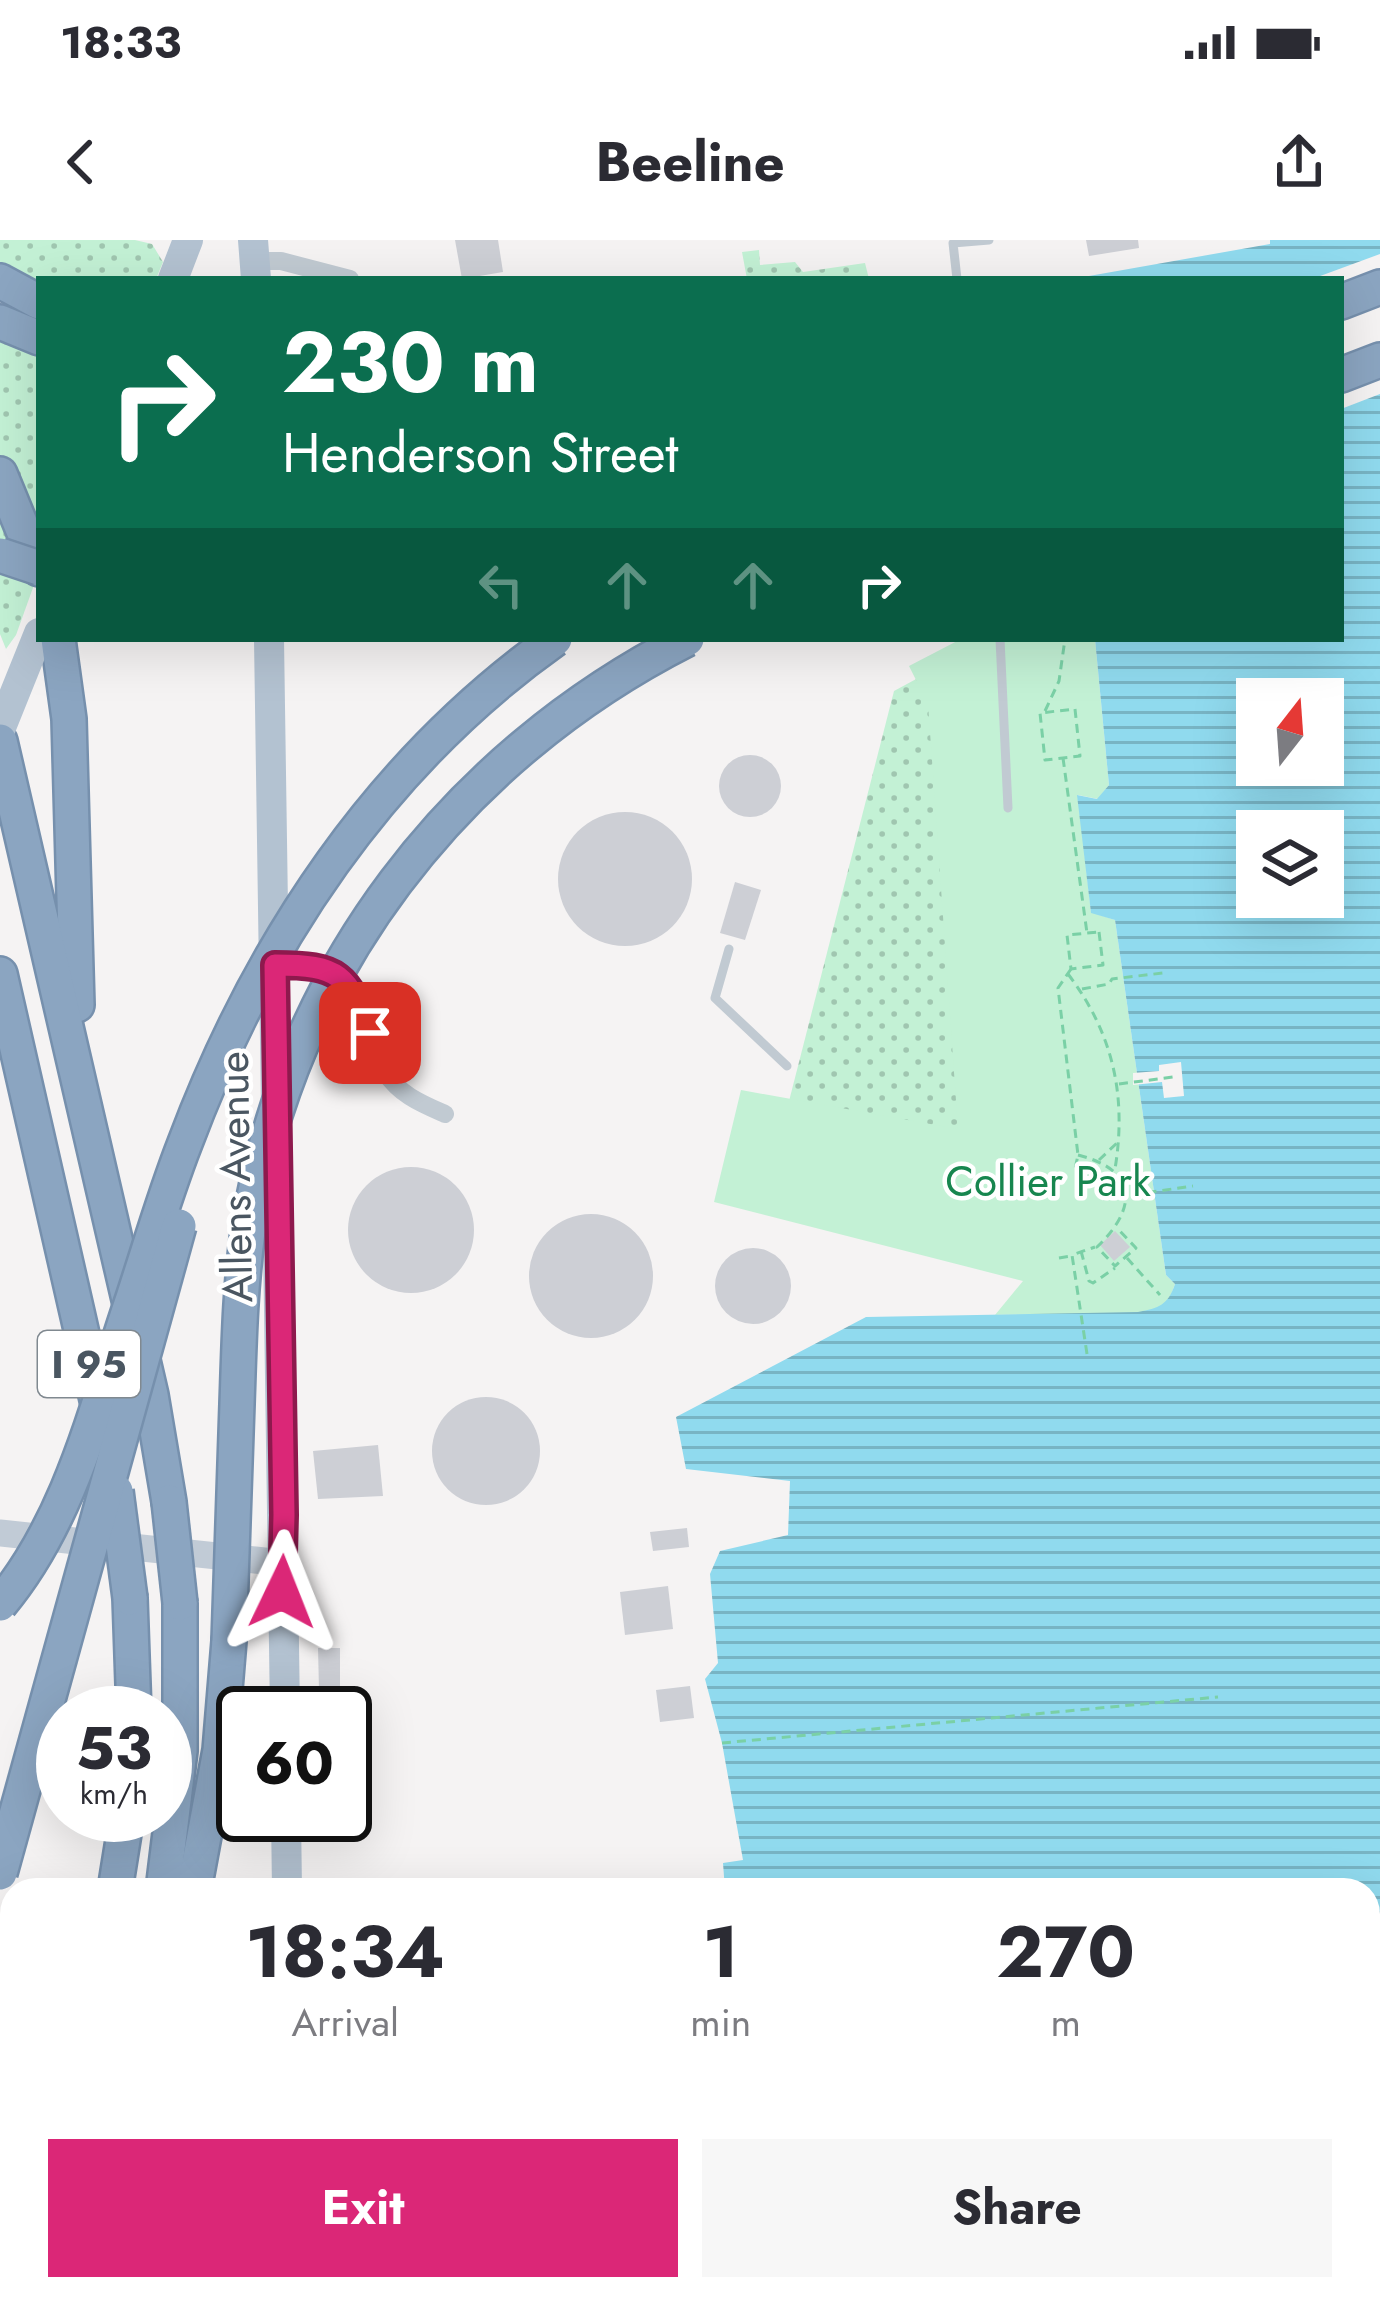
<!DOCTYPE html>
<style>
body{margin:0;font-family:Jost,sans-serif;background:#f7f7f7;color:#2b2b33;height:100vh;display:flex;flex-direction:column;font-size:45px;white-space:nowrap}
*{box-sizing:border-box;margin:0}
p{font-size:39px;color:#7c7c81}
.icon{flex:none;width:66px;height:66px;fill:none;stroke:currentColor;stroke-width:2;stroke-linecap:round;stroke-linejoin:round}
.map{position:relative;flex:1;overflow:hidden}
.drawer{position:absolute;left:0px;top:1638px;width:1380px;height:423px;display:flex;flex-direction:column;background:#fff;border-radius:36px 36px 0 0;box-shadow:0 12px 48px #0002}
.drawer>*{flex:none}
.hud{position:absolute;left:36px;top:36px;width:1308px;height:366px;border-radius:0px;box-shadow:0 12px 48px #0002;background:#0b6e4f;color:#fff;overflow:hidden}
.needle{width:78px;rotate:17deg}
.controls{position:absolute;left:1236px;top:438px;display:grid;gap:24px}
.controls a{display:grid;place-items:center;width:108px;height:108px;border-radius:0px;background:#fff;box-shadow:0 12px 48px #0002;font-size:60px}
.speed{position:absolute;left:36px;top:1446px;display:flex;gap:24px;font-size:60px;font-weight:700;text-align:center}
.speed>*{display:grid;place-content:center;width:156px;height:156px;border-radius:50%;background:#fff;box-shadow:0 12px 48px #0002;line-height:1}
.speed small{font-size:30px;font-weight:400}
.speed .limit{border:6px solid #111;border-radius:18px;background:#fff;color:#111}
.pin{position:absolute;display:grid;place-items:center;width:102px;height:102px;color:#fff;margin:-51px;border-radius:24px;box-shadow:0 6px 18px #0006}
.me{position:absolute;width:132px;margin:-66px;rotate:2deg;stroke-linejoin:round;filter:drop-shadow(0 0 9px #0008)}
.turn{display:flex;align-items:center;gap:42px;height:252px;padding:0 48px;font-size:54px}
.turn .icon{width:156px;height:156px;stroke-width:2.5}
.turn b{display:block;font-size:84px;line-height:102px}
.lanes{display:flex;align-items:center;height:114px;padding:0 48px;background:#0003;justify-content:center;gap:60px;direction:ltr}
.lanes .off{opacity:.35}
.eta{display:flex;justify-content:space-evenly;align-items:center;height:204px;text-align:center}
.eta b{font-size:72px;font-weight:700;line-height:84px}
.button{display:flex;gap:24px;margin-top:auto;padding:24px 48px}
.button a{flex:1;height:138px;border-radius:0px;background:#db2777;color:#fff;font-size:48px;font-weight:700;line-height:138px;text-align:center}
.button a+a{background:#f7f7f7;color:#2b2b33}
.status{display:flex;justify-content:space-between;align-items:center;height:84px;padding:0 60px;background:#fff;direction:ltr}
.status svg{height:33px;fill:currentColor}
header{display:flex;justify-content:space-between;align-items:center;height:156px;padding:0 48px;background:#fff;font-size:54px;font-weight:700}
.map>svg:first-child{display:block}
.grass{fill:url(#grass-dots)}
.green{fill:#c3f1d5}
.water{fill:url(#water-rules);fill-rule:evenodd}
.pier{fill:#f5f3f3}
.building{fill:#cdcfd5}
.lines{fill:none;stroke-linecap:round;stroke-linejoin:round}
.highway-casing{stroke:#7690ad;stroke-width:38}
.path{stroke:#7ad0a6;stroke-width:3;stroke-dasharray:9 6;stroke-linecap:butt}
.lane{stroke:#c1cad2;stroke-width:9}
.street{stroke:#c1cad2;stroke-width:18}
.secondary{stroke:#c1cbd6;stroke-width:27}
.primary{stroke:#b3c2d1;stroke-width:30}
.highway{stroke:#8ba5c1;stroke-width:33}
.highway-bridge-casing{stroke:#7690ad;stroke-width:38;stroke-linecap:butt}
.highway-bridge{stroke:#8ba5c1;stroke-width:33}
.route-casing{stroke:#8e194d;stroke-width:30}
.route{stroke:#db2777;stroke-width:21}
.labels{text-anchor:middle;stroke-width:9;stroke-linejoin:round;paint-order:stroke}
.shield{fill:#fff;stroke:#808990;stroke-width:3}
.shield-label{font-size:39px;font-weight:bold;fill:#4a5661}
.street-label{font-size:42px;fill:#4a5661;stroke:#fff}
.park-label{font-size:42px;fill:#17864f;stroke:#fff}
</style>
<div class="status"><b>18:33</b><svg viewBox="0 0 49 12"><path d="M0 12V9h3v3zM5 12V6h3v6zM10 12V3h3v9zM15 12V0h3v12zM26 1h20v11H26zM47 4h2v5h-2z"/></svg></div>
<header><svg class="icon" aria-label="back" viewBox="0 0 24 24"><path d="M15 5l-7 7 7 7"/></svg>Beeline<svg class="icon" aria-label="share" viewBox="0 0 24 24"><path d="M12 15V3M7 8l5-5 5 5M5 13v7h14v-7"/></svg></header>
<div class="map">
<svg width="1380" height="2060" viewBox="0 0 1380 2060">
<defs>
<pattern id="grass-dots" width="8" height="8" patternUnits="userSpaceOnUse" patternTransform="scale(3)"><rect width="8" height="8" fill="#c3f1d5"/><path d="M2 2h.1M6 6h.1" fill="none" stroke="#a0c6b0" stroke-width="1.8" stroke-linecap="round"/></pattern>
<pattern id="water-rules" width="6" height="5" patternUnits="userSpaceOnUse" patternTransform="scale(3)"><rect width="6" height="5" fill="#90daee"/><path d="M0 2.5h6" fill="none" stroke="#78b4c4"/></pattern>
</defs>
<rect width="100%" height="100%" fill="#f5f3f3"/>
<g class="grass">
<path d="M0 0H135L152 4 163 22 156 39H39V45L0 25Z"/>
<path d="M759 10 760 25 795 22 803 32 865 23 869 39H747L742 12Z"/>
<path d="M0 96 39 113V331L16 395 6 409 0 394Z"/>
<path d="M981 404 1028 912 787 869 894 451Z"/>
</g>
<path class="green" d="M961 399H1095L1109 545 1098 559 1078 555 1091 672 1115 680 1166 1035 1175 1044C1172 1052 1169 1063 1160 1068 1140 1078 1025 1074 995 1075L1023 1041 714 962 741 850 958 889 928 464 909 426Z"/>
<path class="water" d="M1270 0H1380V2060H799L798 2053 783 2049H1368V1650H725L723 1623 743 1620 722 1503 705 1439 718 1423 710 1334 720 1311 788 1295 790 1241 686 1229 676 1177 866 1077 1138 1072C1159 1068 1168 1065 1175 1044L1166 1035 1115 680 1091 673 1077 555 1097 559 1109 545 1095 399H1341V39H1072L1270 4ZM1257 459H1323V525H1257ZM1257 591H1323V657H1257Z"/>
<g class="pier">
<path d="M1255 0H1270V3L1066 39 1071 33Z"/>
<path d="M1380 14V154L1341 169V39H1312Z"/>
<path d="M1181 822 1184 856 1164 858 1162 842 1133 845V833L1159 831V825Z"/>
</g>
<g class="building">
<path d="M455 0H498L503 32 462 39Z"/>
<path d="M1086 0H1138L1139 8 1089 16Z"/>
<circle cx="750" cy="546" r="31"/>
<circle cx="625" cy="639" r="67"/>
<path d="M735 642 761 650 745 700 720 693Z"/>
<circle cx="411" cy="990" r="63"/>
<circle cx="591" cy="1036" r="62"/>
<path d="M1115 991 1130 1007 1114 1021 1100 1005Z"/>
<circle cx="753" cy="1046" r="38"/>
<circle cx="486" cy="1211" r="54"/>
<path d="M378 1205 383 1256 318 1259 313 1211Z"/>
<path d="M687 1288 689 1307 653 1311 650 1292Z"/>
<path d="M668 1346 673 1389 625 1395 620 1352Z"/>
<path d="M318 1408H340V1450H319Z"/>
<path d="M690 1446 694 1478 660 1482 656 1450Z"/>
</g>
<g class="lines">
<g class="highway-casing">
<g id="highway">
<path d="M0 41 39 62"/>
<path d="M1341 62 1380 47"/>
<path d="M0 82 39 98"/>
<path d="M1341 135 1380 120"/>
<path d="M0 234 39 329"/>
<path d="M58 399 69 479 77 765"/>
<path d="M0 501 151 1155 169 1262"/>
<path d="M0 734 100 1173"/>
<path d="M130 1358 134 1473"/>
<path d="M115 1650 127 1575"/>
<path d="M163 1650 180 1511V1363"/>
<path d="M194 1650 220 1510 229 1401"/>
<path d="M0 1959 12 1936"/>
<path d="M4 2060 12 2044"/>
</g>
</g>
<g class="path">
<path d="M1075 469 1080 516 1045 520 1040 473Z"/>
<path d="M1045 471 1059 441 1065 399"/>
<path d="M1063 518 1087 693"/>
<path d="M1099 692 1103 725 1071 729 1067 695Z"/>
<path d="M1071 729 1058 748 1078 915 1075 929"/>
<path d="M1068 734C1113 793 1127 856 1115 929"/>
<path d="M1082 749 1109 744 1112 739 1163 733"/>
<path d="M1119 844 1173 837"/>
<path d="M1078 915C1138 930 1138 968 1097 1007L1115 1026 1136 1008 1117 988"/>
<path d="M1099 920 1118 902"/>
<path d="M1103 959 1193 946"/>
<path d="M1081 1011 1089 1041 1093 1043 1115 1028"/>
<path d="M1059 1018 1071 1016"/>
<path d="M1127 1018 1160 1055"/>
<path d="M1087 1114 1072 1015 1095 1007"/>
<path d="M722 1503 1218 1457"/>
</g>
<g class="lane">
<path d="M957 39 953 3 989 0"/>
<path d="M1000 399 1008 568"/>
<path d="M729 709 715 758 787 826"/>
</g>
<g class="street">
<path d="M254 21H281L350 39"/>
<path d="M275 725C380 725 343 765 384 831 400 855 420 863 445 874"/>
<path d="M0 1727 12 1725"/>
<path d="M297 2055 431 2049"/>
</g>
<g class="secondary">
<path d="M0 1293 283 1323"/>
<path d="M98 2060 297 2055"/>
</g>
<g class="primary">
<path d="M253 0 256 39"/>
<path d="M173 39 188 0"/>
<path d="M269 399 285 1473"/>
<path d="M0 490 39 393"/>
<path d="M286 1575 287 1650"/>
<path d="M297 2049 298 2060"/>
</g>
<use href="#highway" class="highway"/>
<g class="highway-bridge-casing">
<g id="highway-bridge">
<path d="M0 315 39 328"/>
<path d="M116 1251 130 1358"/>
<path d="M169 1262 180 1363"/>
<path d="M0 1364C72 1278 97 1163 133 1058 150 1006 165 954 185 903 260 703 380 523 555 399"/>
<path d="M229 1401C231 1322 234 1243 237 1164 239 1106 240 1049 248 991 287 733 456 516 687 399"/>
<path d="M0 1633 179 986"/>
</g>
</g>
<use href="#highway-bridge" class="highway-bridge"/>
</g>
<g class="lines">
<g class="route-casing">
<path id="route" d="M282 1352 284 1275 275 725C340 725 347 734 370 793"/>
</g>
<use href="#route" class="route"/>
</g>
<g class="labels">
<rect class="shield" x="38" y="1091" width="102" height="66" rx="9"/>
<g class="shield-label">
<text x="89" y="1138">I 95</text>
</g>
<g class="street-label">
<text transform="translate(235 937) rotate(-91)" y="15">Allens Avenue</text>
</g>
<g class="park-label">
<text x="1048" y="956">Collier Park</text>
</g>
</g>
</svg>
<div class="controls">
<a><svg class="needle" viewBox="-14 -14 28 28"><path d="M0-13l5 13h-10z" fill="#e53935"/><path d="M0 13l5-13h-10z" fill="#7c7c81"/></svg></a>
<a><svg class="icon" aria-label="layers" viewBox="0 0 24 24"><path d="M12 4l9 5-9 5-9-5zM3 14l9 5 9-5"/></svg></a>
</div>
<div class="speed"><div>53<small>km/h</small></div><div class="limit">60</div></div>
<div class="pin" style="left:370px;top:793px;background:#d93025"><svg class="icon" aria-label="arrive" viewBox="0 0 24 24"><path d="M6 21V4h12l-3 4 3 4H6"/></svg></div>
<svg class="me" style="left:282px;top:1352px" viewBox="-20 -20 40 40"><path d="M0-17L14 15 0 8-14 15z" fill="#db2777" stroke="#fff" stroke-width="4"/></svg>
<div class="hud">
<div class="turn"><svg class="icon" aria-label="right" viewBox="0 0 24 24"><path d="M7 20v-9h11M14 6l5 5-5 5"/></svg><div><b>230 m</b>Henderson Street</div></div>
<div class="lanes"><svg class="icon off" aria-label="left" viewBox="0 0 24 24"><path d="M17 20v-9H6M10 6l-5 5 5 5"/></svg><svg class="icon off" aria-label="ahead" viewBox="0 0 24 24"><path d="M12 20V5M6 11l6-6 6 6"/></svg><svg class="icon off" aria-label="ahead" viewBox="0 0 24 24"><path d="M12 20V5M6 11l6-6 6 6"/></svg><svg class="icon" aria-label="right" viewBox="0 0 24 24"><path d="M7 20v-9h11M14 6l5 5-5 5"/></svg></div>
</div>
<section class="drawer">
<div class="eta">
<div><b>18:34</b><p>Arrival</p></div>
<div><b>1</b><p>min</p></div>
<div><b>270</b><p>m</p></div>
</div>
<div class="button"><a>Exit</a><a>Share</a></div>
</section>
</div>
